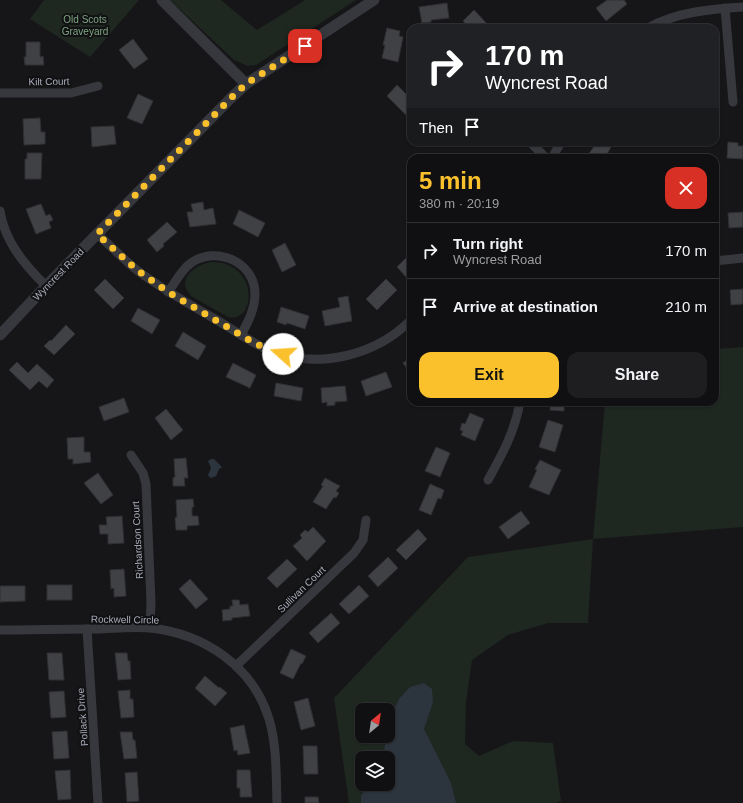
<!DOCTYPE html>
<meta charset="utf-8">
<style>
body{margin:0;font-family:Helvetica,sans-serif;background:#1e1e20;color:#f1f3f6;height:100vh;display:flex;flex-direction:column;font-size:15px;white-space:nowrap}
*{box-sizing:border-box;margin:0}
p{font-size:13px;color:#9c9d9f}
.icon{flex:none;width:22px;height:22px;fill:none;stroke:currentColor;stroke-width:2;stroke-linecap:round;stroke-linejoin:round}
.map{position:relative;flex:1;overflow:hidden}
.details{position:absolute;left:407px;top:154px;width:312px;height:252px;display:flex;flex-direction:column;background:#101012;border-radius:12px;box-shadow:0 1px 3px #0004,0 0 0 1px #303032}
.details>*{flex:none}
.top-card{position:absolute;left:407px;top:24px;width:312px;height:122px;border-radius:12px;box-shadow:0 1px 3px #0004,0 0 0 1px #303032;background:#202124;color:#fff;overflow:hidden}
.needle{width:26px;rotate:29deg}
.controls{position:absolute;left:355px;top:703px;display:grid;gap:8px}
.controls a{display:grid;place-items:center;width:40px;height:40px;border-radius:8px;background:#101012;box-shadow:0 1px 3px #0004,0 0 0 1px #303032;font-size:20px}
.pin{position:absolute;display:grid;place-items:center;width:34px;height:34px;color:#fff;margin:-17px;border-radius:8px;box-shadow:0 2px 6px #0006}
.me{position:absolute;width:44px;margin:-22px;rotate:289deg;stroke-linejoin:round;filter:drop-shadow(0 0 3px #0008)}
.turn{display:flex;align-items:center;gap:14px;height:84px;padding:0 12px;font-size:18px}
.turn .icon{width:52px;height:52px;stroke-width:2.5}
.turn b{display:block;font-size:28px;line-height:34px}
.then{display:flex;align-items:center;height:38px;padding:0 12px;background:#0003;gap:8px;font-size:15px}
.round{display:grid;place-items:center;flex:none;width:42px;height:42px;border-radius:12px;background:#1e1e20}
.summary{display:flex;align-items:center;justify-content:space-between;height:68px;padding:0 12px}
h1{font-size:24px;font-weight:800;line-height:30px;color:#fac12c}
.cta{display:flex;gap:8px;margin-top:auto;padding:8px 12px}
.cta a{flex:1;height:46px;border-radius:12px;background:#fac12c;color:#111;font-size:16px;font-weight:800;line-height:46px;text-align:center}
.cta a+a{background:#1e1e20;color:#f1f3f6}
ul{padding:0;list-style:none}
li{display:flex;align-items:center;gap:12px;height:56px;padding:0 12px;border-top:1px solid #303032}
li div{flex:1}
li b{display:block;font-size:15px}
li em{font-style:normal}
.map>svg:first-child{display:block}
.green{fill:#1e2720;fill-rule:evenodd}
.water{fill:#2c343d}
.building{fill:#404145;stroke:#303034}
.lines{fill:none;stroke-linecap:round;stroke-linejoin:round}
.minor{stroke:#37383e;stroke-width:9}
.tertiary{stroke:#37383e;stroke-width:11}
.route{stroke:#fac12c;stroke-width:7;stroke-dasharray:0 12.6}
.labels{text-anchor:middle;stroke-width:4;stroke-linejoin:round;paint-order:stroke}
.park-label{font-size:10px;fill:#7ea582;stroke:#111113}
.street-label{font-size:10px;fill:#a8acb9;stroke:#111113}
</style>
<div class="map">
<svg width="743" height="803" viewBox="0 0 743 803">
<rect width="100%" height="100%" fill="#161618"/>
<g class="green">
<path d="M44 0H139L90 57 30 19Z"/>
<path d="M170 0H221L257 30 305 0H356L256 65 248 66 234 60Z"/>
<path d="M211 262C259 261 257 324 228 317L191 296C175 279 195 265 211 262Z"/>
<path d="M743 347V527L593 539 588 623H548L508 635 472 660 466 702 465 744 479 756 513 741 553 743 561 801 556 803H349L334 698 468 557 593 539 605 402H715V349ZM362 710H388V736H362ZM362 758H388V784H362Z"/>
</g>
<g class="water">
<path d="M211 459H214L221 466 222 468H220C215 475 220 476 210 478L208 475 211 468 208 461Z"/>
<path d="M424 683 432 689 433 702 424 729 451 783 456 803H361V796L368 784H388V758H381L384 752 386 736H388V722L399 699 410 687Z"/>
</g>
<g class="building">
<path d="M607 0H624L627 4 606 21 596 8Z"/>
<path d="M447 3 449 18 431 20V22L422 23 419 7Z"/>
<path d="M474 10 491 28H470L463 21Z"/>
<path d="M387 28 400 31 399 36 403 37 398 62 382 58 385 45H383Z"/>
<path d="M133 39 148 59 134 69 119 50Z"/>
<path d="M26 42H40V57L43 56 44 65H25L24 57H26Z"/>
<path d="M397 85 410 98 411 97V110L406 115 387 96Z"/>
<path d="M138 94 153 101 142 124 127 118Z"/>
<path d="M40 118 41 132H45V144L24 145 23 119Z"/>
<path d="M114 126 116 144 92 147 91 127Z"/>
<path d="M597 142H610L613 143 605 158H586Z"/>
<path d="M728 142 738 143V146H743V159L727 158Z"/>
<path d="M27 153H42L41 179H25V159H27Z"/>
<path d="M203 202 204 210 213 208 216 224 190 227 187 212H193L191 204Z"/>
<path d="M41 204 46 216 50 214 53 220 49 222 51 228 36 234 26 209Z"/>
<path d="M239 210 265 223 258 237 233 224Z"/>
<path d="M743 212V227L729 228 728 213Z"/>
<path d="M167 222 177 232 163 244 164 246 157 252 147 240Z"/>
<path d="M285 243 296 265 282 272 272 250Z"/>
<path d="M411 253V274L407 278 397 267Z"/>
<path d="M105 279 124 298 113 309 94 290Z"/>
<path d="M386 279 397 290 377 310 366 299Z"/>
<path d="M743 289V304L731 305 730 290Z"/>
<path d="M348 296 352 321 325 326 322 311 340 307 338 298Z"/>
<path d="M281 307 309 316 305 329 287 323 286 325 277 322Z"/>
<path d="M138 308 160 320 152 334 131 321Z"/>
<path d="M66 325 75 334 54 355 44 346 50 340 51 341Z"/>
<path d="M183 332 206 346 198 360 175 346Z"/>
<path d="M411 357V374L403 363Z"/>
<path d="M17 362 28 373 37 364 54 380 47 388 39 381 30 390 9 370Z"/>
<path d="M233 363 256 375 250 388 226 377Z"/>
<path d="M386 372 392 387 366 396 361 381Z"/>
<path d="M276 383 303 388 301 401 274 396Z"/>
<path d="M345 386 347 401 335 402V405L327 406V402L322 403 321 388Z"/>
<path d="M124 398 129 412 104 421 99 407Z"/>
<path d="M551 402H564V411L550 410Z"/>
<path d="M166 409 183 430 171 440 155 418Z"/>
<path d="M470 413 484 419 475 441 461 435 463 431 460 430 462 423 465 424Z"/>
<path d="M548 420 563 425 555 452 539 447Z"/>
<path d="M84 437V452H90L91 462 73 464V459H68L67 438Z"/>
<path d="M436 447 450 453 440 477 425 471Z"/>
<path d="M186 458 188 478H184L185 486H173V478L175 477 174 459Z"/>
<path d="M540 460 561 470 549 495 529 487 537 470 535 469Z"/>
<path d="M98 473 113 495 101 504 84 483Z"/>
<path d="M325 478 340 486 336 491 339 493 336 498 334 497 326 509 313 502 323 486 321 485Z"/>
<path d="M430 484 444 490 441 499 438 498 431 515 419 510Z"/>
<path d="M193 499 194 507H192V516H198L199 525 187 526V530H176L175 518 177 517 176 500Z"/>
<path d="M521 511 530 523 508 539 499 527Z"/>
<path d="M122 516 124 543 108 544V534H100L99 525H107L106 517Z"/>
<path d="M313 527 326 541 307 561 293 546 302 538 300 535 305 530 308 532Z"/>
<path d="M418 529 427 539 406 560 396 550Z"/>
<path d="M388 557 398 568 378 587 368 576Z"/>
<path d="M287 559 297 569 277 588 267 578Z"/>
<path d="M124 569 126 596 114 597V588L111 589 110 570Z"/>
<path d="M190 579 208 599 196 609 179 589Z"/>
<rect x="47" y="585" width="25" height="15"/>
<path d="M359 585 369 596 349 614 339 604Z"/>
<path d="M0 586H25V601L0 602Z"/>
<path d="M232 600H239L240 605 248 604 250 616 232 618V620L223 621 222 610 230 609V606H233Z"/>
<path d="M331 613 340 623 318 643 309 633Z"/>
<path d="M291 649 306 656 302 664 301 663 293 679 280 673Z"/>
<path d="M47 653H62L64 680H49Z"/>
<path d="M115 653H127L128 661H130L131 679 118 680Z"/>
<path d="M205 676 219 688 220 687 227 693 215 706 195 688Z"/>
<path d="M130 690V699H133L134 717 121 718 118 691Z"/>
<path d="M64 691 66 717 51 718 49 692Z"/>
<path d="M308 698 315 726 301 730 294 702Z"/>
<path d="M244 725 250 753 238 755 237 750 234 751 230 728Z"/>
<path d="M67 731 69 758 54 759 52 732Z"/>
<path d="M120 732H132L133 740H135L137 758 124 759Z"/>
<path d="M303 746H317L318 774H304Z"/>
<path d="M70 770 71 799 58 800 55 771Z"/>
<path d="M237 770H250L252 797H240V788H237Z"/>
<path d="M137 772 139 801 127 802 125 773Z"/>
<path d="M305 797H318L319 803H305Z"/>
</g>
<g class="lines">
<g class="minor">
<path d="M725 8 733 102"/>
<path d="M648 28C676 12 711 9 743 7"/>
<path d="M0 93H71L98 86"/>
<path d="M530 142 546 158"/>
<path d="M552 158 561 142"/>
<path d="M0 211C5 242 24 264 46 286"/>
<path d="M97 234C111 246 124 260 138 271 162 289 189 304 215 319 234 330 253 344 273 352 321 369 376 355 411 320"/>
<path d="M715 261 743 258"/>
<path d="M168 292C175 283 181 270 191 263 216 245 255 262 255 294 255 309 248 322 241 335"/>
<path d="M131 455 143 473 146 484 151 602 150 628"/>
<path d="M488 480C502 455 515 431 520 402"/>
<path d="M87 629 98 803"/>
<path d="M0 630C30 630 61 629 91 629 111 629 132 626 151 628 204 634 253 666 269 719 277 746 276 775 277 803"/>
<path d="M236 666 354 553 363 540 366 520"/>
</g>
<g class="tertiary">
<path d="M162 0 246 84"/>
<path d="M0 335 46 286 231 98 246 84 374 0"/>
</g>
</g>
<g class="lines">
<path class="route" d="M283 354 256 344 168 292 137 270 97 234 231 98 246 84 305 46"/>
</g>
<g class="labels">
<g class="park-label">
<text x="85" y="23">Old Scots<tspan x="85" dy="12">Graveyard</tspan></text>
</g>
<g class="street-label">
<text transform="translate(49 81) rotate(-1)" y="4">Kilt Court</text>
<text transform="translate(58 274) rotate(-46)" y="4">Wyncrest Road</text>
<text transform="translate(137 540) rotate(-93)" y="4">Richardson Court</text>
<text transform="translate(301 589) rotate(-44)" y="4">Sullivan Court</text>
<text transform="translate(125 619) rotate(1)" y="4">Rockwell Circle</text>
<text transform="translate(82 717) rotate(-94)" y="4">Pollack Drive</text>
</g>
</g>
</svg>
<div class="controls">
<a><svg class="needle" viewBox="-14 -14 28 28"><path d="M0-13l5 13h-10z" fill="#e53935"/><path d="M0 13l5-13h-10z" fill="#9c9d9f"/></svg></a>
<a><svg class="icon" aria-label="layers" viewBox="0 0 24 24"><path d="M12 4l9 5-9 5-9-5zM3 14l9 5 9-5"/></svg></a>
</div>
<div class="pin" style="left:305px;top:46px;background:#d93025"><svg class="icon" aria-label="arrive" viewBox="0 0 24 24"><path d="M6 21V4h12l-3 4 3 4H6"/></svg></div>
<svg class="me" style="left:283px;top:354px" viewBox="-20 -20 40 40"><circle r="19" fill="#fff"/><path d="M0-13L10 11 0 6-10 11z" fill="#fac12c"/></svg>
<div class="top-card">
<div class="turn"><svg class="icon" aria-label="right" viewBox="0 0 24 24"><path d="M7 20v-9h11M14 6l5 5-5 5"/></svg><div><b>170 m</b>Wyncrest Road</div></div>
<div class="then">Then<svg class="icon" aria-label="arrive" viewBox="0 0 24 24"><path d="M6 21V4h12l-3 4 3 4H6"/></svg></div>
</div>
<section class="details">
<div class="summary"><div><h1>5 min</h1><p>380 m · 20:19</p></div><a class="round" style="background:#d93025;color:#fff"><svg class="icon" aria-label="close" viewBox="0 0 24 24"><path d="M6 6l12 12M18 6L6 18"/></svg></a></div>
<ul>
<li><svg class="icon" aria-label="right" viewBox="0 0 24 24"><path d="M7 20v-9h11M14 6l5 5-5 5"/></svg><div><b>Turn right</b><p>Wyncrest Road</p></div><em>170 m</em></li>
<li><svg class="icon" aria-label="arrive" viewBox="0 0 24 24"><path d="M6 21V4h12l-3 4 3 4H6"/></svg><div><b>Arrive at destination</b></div><em>210 m</em></li>
</ul>
<div class="cta"><a>Exit</a><a>Share</a></div>
</section>
</div>
